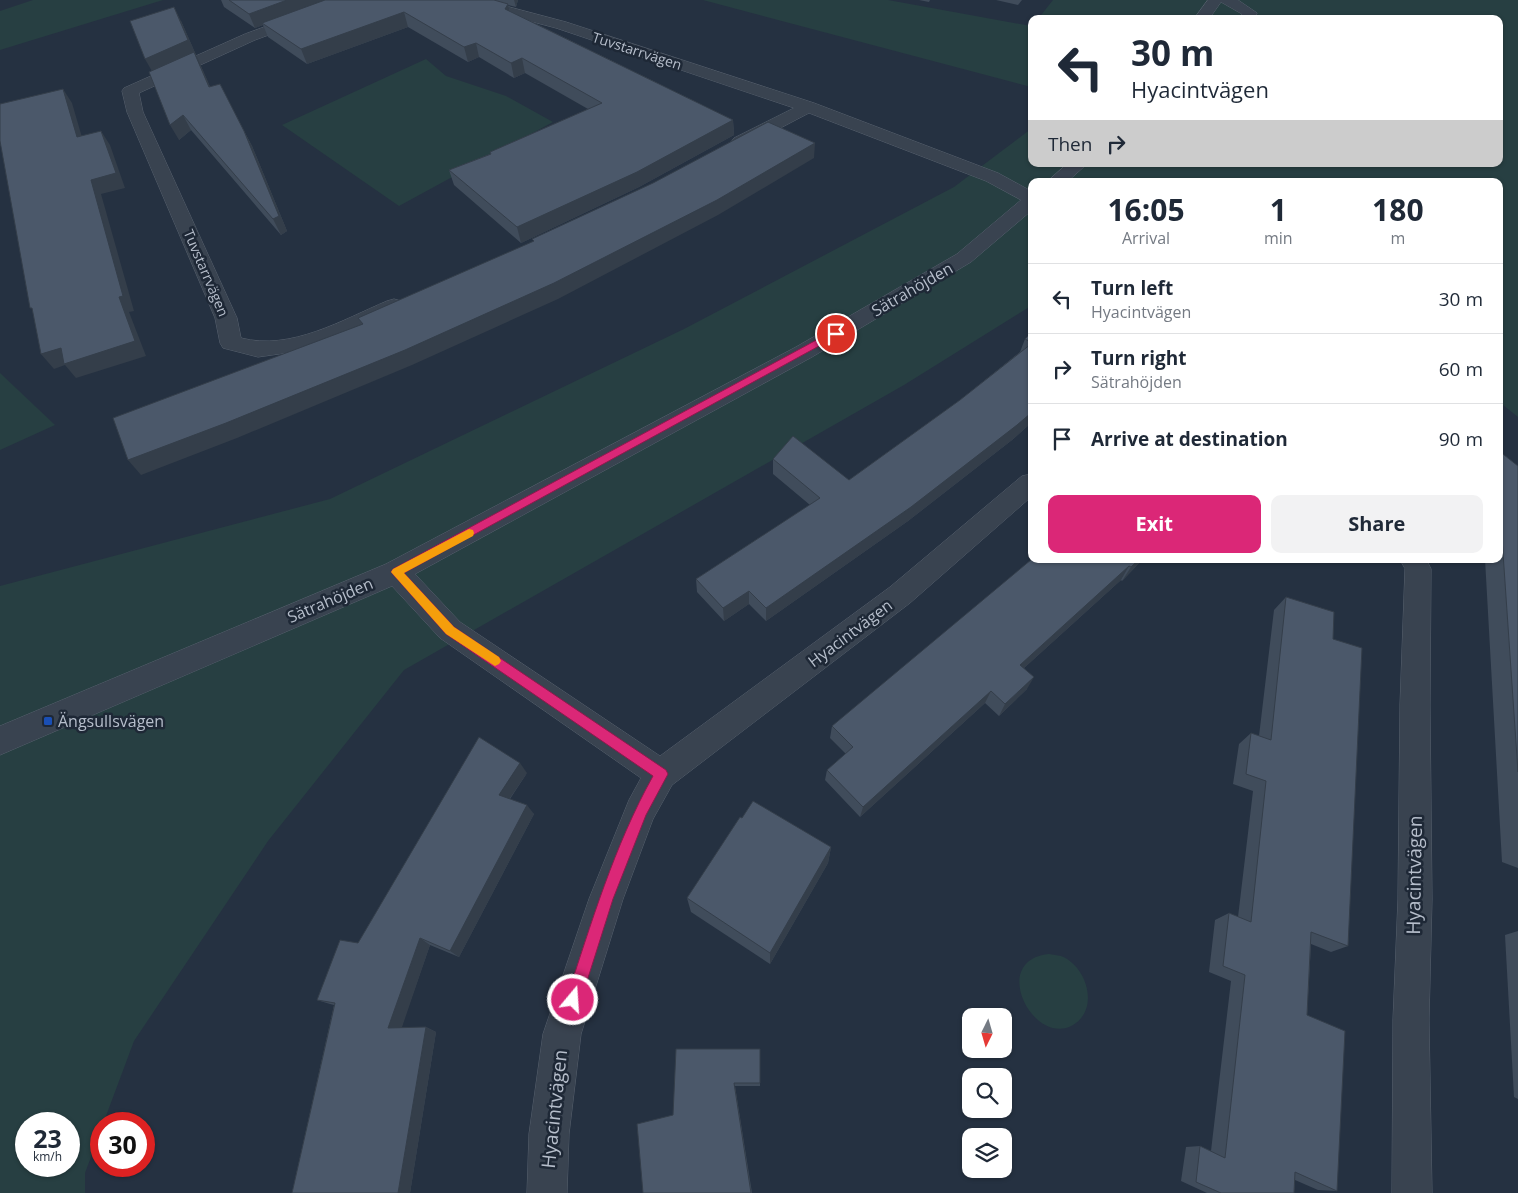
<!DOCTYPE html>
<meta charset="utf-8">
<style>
body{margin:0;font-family:"Open Sans",sans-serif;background:#f2f2f3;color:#1f2937;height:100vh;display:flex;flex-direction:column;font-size:19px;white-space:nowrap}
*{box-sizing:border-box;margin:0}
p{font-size:16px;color:#747a83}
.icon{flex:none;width:28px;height:28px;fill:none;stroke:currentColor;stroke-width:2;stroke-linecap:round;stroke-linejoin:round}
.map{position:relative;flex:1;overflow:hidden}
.panel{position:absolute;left:1028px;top:178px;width:475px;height:385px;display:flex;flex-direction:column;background:#fff;border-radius:10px;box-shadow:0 1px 4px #0004}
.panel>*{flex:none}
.hud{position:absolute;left:1028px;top:15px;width:475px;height:152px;border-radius:10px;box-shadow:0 1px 4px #0004;background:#fff;color:#1f2937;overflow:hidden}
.needle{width:32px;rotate:185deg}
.tools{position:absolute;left:962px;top:1008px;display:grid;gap:10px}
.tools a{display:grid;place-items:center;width:50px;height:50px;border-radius:10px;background:#fff;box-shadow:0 1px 4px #0004;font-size:25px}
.speed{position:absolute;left:15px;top:1112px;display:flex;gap:10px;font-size:25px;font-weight:700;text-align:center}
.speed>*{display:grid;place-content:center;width:65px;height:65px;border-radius:50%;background:#fff;box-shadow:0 1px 4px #0004;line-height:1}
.speed small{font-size:12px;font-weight:400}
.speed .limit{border:8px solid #d22;background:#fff;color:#111}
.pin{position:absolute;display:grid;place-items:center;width:42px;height:42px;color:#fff;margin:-21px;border:2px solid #fff;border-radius:50%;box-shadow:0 1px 5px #0007}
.me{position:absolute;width:55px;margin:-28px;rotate:18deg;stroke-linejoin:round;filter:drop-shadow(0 0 4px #0008)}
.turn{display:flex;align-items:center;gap:18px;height:105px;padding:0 20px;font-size:22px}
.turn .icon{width:65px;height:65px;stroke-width:2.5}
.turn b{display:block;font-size:35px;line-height:42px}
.then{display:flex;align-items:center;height:48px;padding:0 20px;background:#0003;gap:10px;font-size:19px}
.eta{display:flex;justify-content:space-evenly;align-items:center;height:85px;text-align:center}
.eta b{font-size:30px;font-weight:700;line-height:35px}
.button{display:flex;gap:10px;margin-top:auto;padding:10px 20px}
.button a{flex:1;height:58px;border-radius:10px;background:#db2777;color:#fff;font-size:20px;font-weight:700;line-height:58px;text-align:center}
.button a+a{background:#f2f2f3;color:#1f2937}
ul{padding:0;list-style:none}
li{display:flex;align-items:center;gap:15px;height:70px;padding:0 20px;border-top:1px solid #e0e1e3}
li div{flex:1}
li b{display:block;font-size:19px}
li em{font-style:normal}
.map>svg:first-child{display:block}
.green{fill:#273f42;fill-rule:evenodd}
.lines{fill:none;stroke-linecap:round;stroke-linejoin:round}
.minor-casing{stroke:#57616e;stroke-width:1}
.minor{fill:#394350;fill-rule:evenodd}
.wall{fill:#404c5b}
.shaded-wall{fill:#343e4a}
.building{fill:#4b586a;stroke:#343e4a}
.route{fill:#db2777;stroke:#8e194d}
.slow{fill:#f59e0b}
.transit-dot{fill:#1a4fb4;stroke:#1e2836;stroke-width:2}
.labels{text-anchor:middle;stroke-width:5;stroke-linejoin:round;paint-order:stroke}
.far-street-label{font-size:14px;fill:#b6becb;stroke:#1e2836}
.street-label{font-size:16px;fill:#b6becb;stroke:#1e2836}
.poi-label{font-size:16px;fill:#b6becb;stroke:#1e2836;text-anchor:start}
.near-street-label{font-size:19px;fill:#b6becb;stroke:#1e2836}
</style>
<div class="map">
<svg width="1518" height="1193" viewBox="0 0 1518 1193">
<rect width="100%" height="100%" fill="#253141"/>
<g class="green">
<path d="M33 0H163L0 50V11Z"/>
<path d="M703 0H888L1031 26V87Z"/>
<path d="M1053 0H1518V417L1499 402V181H1031V306L904 385 404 670 268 841 134 1041 103 1124H101V1130L85 1173V1193H0V586L330 499 684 329 954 187 1031 129V164H1499V19H1038ZM26 1124H69V1166H26Z"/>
<path d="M426 59 446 76 506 96 553 122 399 206 282 125Z"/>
<path d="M0 373 55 425 0 450Z"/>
<path d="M1049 954C1053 955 1057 955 1061 956 1087 966 1100 1009 1073 1025 1034 1048 988 960 1049 954Z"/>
</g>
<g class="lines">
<g class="minor-casing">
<g id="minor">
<path d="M338 0H358L356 3 255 40 139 93 143 112 237 318 241 338C291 351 342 320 387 301L394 299 401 301 405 306 401 311 307 350 258 357 223 348 220 343 215 318 127 112 122 91 124 88 245 34Z"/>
<path d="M459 0H483L566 22 814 103 998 173 1031 191V211L971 262 812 357 415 574 460 622 660 756 890 587 1022 476 1031 474V497L910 603 672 785 653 819 623 899 581 1034 569 1134 567 1193H527L529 1134 543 1034 589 899 629 800 641 778 440 638 392 586 0 755V726L386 564 796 347 957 254 1021 200 986 181 809 113 746 146 740 147 734 146 731 142 734 138 794 108 556 28 461 3Z"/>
<path d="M1208 0H1238L1257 13 1255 19H1240L1242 14 1221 2 1209 19H1194Z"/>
<path d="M1067 164H1087L1068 181H1048Z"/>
<path d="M1400 559H1426L1431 569 1430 705 1432 899 1429 1020 1432 1193H1392L1393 1020 1398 899 1400 705 1405 569Z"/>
</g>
</g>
<use href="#minor" class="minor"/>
</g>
<g class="wall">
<path d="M221 0H518L516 7 508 5 510 11 733 120 734 135 639 187 521 243 454 185 449 170 490 154V152L588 109 525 73 514 78 479 57 468 62 408 27 307 64 268 37 263 25 255 28 224 7Z"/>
<path d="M919 0H930L929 2Z"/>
<path d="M996 0H1022L1018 5Z"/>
<path d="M181 21 210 87 244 131 252 146 287 231 281 235 191 130 179 140Z"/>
<path d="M1031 333V423L1012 440 908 521 766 621 749 604 724 621 697 592 696 579 810 505 773 474V459L849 480 960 400 1020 352 1025 339Z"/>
<path d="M1499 451 1518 466V868L1502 862 1485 559H1499Z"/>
<path d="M1143 559 1122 581 1121 580 1024 668 1027 689 999 716 985 703 860 817 825 780 827 770 846 754 830 738 832 726Z"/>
<path d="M1286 597 1333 639 1348 946 1331 952 1311 944 1307 1015 1337 1191 1318 1190 1295 1180 1294 1193H1207L1181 1181 1186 1147 1200 1146 1211 1151 1231 981 1209 972 1215 920 1229 913 1238 917 1253 791 1233 784 1239 744 1251 733 1259 736 1274 610Z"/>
<path d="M527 773 510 799 534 814 459 957 430 945 401 1028 426 1027 436 1032 410 1193H292L334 1005 330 1004 317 1000 358 943Z"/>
<path d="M742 818 831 847 828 863 770 964 691 912 687 898Z"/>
<path d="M1518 931V1099L1514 1097 1505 935Z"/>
<path d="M760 1049V1086H735L752 1193H643L673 1115Z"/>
</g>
<g class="shaded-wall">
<path d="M287 0H333L262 23 263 25 255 28 249 14Z"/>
<path d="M514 0H518L516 7Z"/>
<path d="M508 4 511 18 505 9Z"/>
<path d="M174 7 181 21 217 102 153 73 145 59Z"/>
<path d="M404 12 408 27 307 64 301 49Z"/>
<path d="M476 43 479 57 468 62 464 47Z"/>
<path d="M522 58 525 73 514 78 511 63Z"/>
<path d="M63 89 72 103 86 151 77 137Z"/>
<path d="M183 115 191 130 179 140 170 125Z"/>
<path d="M733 120 734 135 639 187 521 243 517 227Z"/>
<path d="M101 131 110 145 125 188 101 194 134 311 129 312 146 356 76 378 65 365 54 369 41 354 61 348 119 297 91 180Z"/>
<path d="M244 131 252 146 287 231 281 235 273 219Z"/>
<path d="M815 143 814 158 718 215 558 299 412 365 237 438 141 475 128 460Z"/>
<path d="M1031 413V423L1012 440 908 521 766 621V608Z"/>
<path d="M1139 559H1143L1122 581 1131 567Z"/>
<path d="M1129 566 1121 580 1014 677 1020 665Z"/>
<path d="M749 591V604L724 621 723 608Z"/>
<path d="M1034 677 1027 689 999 716 1005 704Z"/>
<path d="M991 691 985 703 860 817 863 807Z"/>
<path d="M520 763 527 773 506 804 499 795Z"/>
<path d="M527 805 534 814 459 957 450 951Z"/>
<path d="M831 847 828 863 770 964V953Z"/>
<path d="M420 938 430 945 400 1033 388 1028Z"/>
<path d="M426 1027 436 1032 410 1193H398Z"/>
</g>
<g class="building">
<path d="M229 0H287L249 14Z"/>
<path d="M325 0H494L508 4 505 9 733 120 637 172 517 227 449 170 491 154 490 152 602 103 522 58 511 63 476 43 464 47 404 12 301 49 262 23Z"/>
<path d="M174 7 188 40 145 59 130 21Z"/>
<path d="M194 52 209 87 220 84 244 131 279 216 273 219 183 115 170 125 149 72Z"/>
<path d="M63 89 77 137 101 131 116 173 91 180 123 296 119 297 135 341 64 364 61 348 41 354 32 308H30L0 141V104Z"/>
<path d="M768 122 815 143 717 200 554 283 405 350 226 423 128 460 113 418 363 324 358 318 534 241 532 239 653 183Z"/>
<path d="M1031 333V342L1025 339Z"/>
<path d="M1031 344V413L1017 425 911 507 766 608 749 591 723 608 696 579 820 498 773 459 793 436 849 480 960 400Z"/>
<path d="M1499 451 1518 466V772L1500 509 1499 508Z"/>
<path d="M1032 559H1139L1131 567 1129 566 1020 665 1034 677 1005 704 991 691 863 807 827 770 853 747 832 726Z"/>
<path d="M1286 597 1334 612 1333 639 1362 648 1348 946 1311 932 1307 1015 1345 1031 1337 1191 1295 1172 1294 1193H1221L1196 1182 1200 1146 1225 1158 1245 975 1223 966 1229 913 1251 922 1266 781 1246 774 1251 733 1271 740Z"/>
<path d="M479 737 520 763 499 795 527 805 450 951 420 938 388 1028 426 1027 398 1193H292L335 1003 317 1000 340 940 358 943Z"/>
<path d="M753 801 831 847 770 953 687 898 740 817 742 818Z"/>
<path d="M676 1049H760V1083H734L751 1193H643L637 1124 673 1115Z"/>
</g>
<path class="route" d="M833 331H840L841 334 404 573 454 627 666 770 668 774 646 815 613 899 581 1000 579 1006 573 1008 568 1006 566 1000C591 924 614 846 653 776L446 634 391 572 393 569Z"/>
<path class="slow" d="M469 529 473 530 474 533 473 536 404 573 454 627 499 657 501 661 499 664 495 666 446 634 391 572 393 569Z"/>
<rect class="transit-dot" x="43" y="716" width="10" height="10" rx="2.5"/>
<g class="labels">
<g class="far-street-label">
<text transform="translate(637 51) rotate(18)" y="5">Tuvstarrvägen</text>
<text transform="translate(206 273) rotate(67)" y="5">Tuvstarrvägen</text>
</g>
<g class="street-label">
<text transform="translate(912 289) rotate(-30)" y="6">Sätrahöjden</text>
<text transform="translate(330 600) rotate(-23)" y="6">Sätrahöjden</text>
<text transform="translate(850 633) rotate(-37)" y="6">Hyacintvägen</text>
</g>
<g class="poi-label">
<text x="58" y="727">Ängsullsvägen</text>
</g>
<g class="near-street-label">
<text transform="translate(1414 875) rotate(-89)" y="7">Hyacintvägen</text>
<text transform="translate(554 1109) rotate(-84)" y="7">Hyacintvägen</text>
</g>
</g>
</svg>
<div class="tools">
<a><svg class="needle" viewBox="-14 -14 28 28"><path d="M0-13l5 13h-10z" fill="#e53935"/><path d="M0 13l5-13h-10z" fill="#747a83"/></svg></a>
<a><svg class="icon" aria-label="search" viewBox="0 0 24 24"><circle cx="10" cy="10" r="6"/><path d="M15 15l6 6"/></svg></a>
<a><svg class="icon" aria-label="layers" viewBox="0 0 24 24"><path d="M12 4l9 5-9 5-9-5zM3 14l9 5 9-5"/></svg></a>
</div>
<div class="speed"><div>23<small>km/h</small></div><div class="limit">30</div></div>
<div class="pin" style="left:836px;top:334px;background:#d93025"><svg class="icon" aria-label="arrive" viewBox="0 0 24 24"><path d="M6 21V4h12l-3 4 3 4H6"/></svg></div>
<svg class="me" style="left:573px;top:1000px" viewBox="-20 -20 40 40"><circle r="17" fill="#db2777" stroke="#fff" stroke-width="3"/><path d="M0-11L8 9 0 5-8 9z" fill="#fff"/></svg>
<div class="hud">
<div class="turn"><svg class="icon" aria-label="left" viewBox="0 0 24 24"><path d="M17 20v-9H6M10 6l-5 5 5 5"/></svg><div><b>30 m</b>Hyacintvägen</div></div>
<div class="then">Then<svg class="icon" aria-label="right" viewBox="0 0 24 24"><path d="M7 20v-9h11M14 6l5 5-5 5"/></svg></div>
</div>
<section class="panel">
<div class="eta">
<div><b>16:05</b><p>Arrival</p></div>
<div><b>1</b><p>min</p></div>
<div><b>180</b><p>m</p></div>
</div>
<ul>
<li><svg class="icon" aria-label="left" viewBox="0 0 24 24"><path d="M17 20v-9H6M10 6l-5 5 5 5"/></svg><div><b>Turn left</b><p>Hyacintvägen</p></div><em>30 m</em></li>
<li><svg class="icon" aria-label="right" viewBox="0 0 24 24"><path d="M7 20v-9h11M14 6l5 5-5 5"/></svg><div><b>Turn right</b><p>Sätrahöjden</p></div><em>60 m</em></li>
<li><svg class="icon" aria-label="arrive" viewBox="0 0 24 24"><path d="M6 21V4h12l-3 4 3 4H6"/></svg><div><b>Arrive at destination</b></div><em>90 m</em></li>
</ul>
<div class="button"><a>Exit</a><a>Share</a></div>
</section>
</div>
